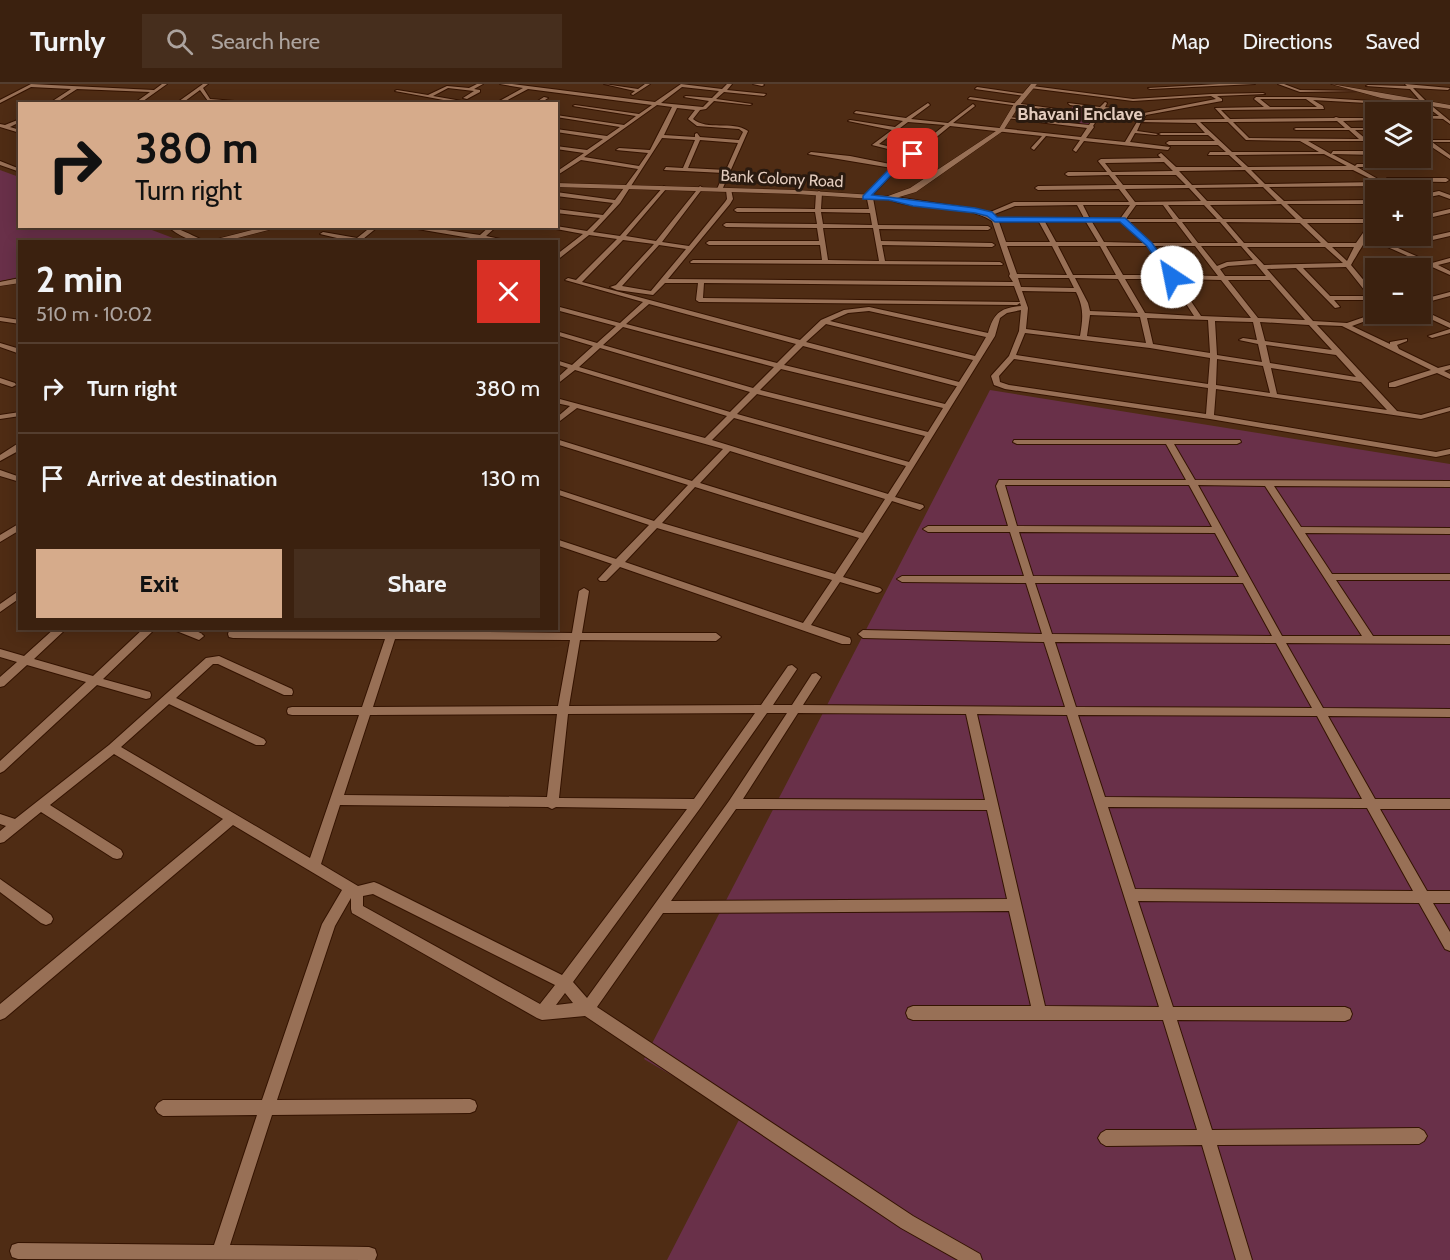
<!DOCTYPE html>
<meta charset="utf-8">
<style>
body{margin:0;font-family:Cabin,sans-serif;background:#462e1d;color:#f1f3f6;height:100vh;display:flex;flex-direction:column;font-size:22px;white-space:nowrap}
*{box-sizing:border-box;margin:0}
p{font-size:20px;color:#aca39e}
.icon{flex:none;width:33px;height:33px;fill:none;stroke:currentColor;stroke-width:2;stroke-linecap:round;stroke-linejoin:round}
.map{position:relative;flex:1;overflow:hidden}
.panel{position:absolute;left:18px;top:156px;width:540px;height:390px;display:flex;flex-direction:column;background:#3b210f;border-radius:0px;box-shadow:0 3px 15px #0003,0 0 0 2px #543e2f}
.panel>*{flex:none}
.banner{position:absolute;left:18px;top:18px;width:540px;height:126px;border-radius:0px;box-shadow:0 3px 15px #0003,0 0 0 2px #543e2f;background:#d6ab8b;color:#111;overflow:hidden}
.tools{position:absolute;left:1365px;top:18px;display:grid;gap:12px}
.tools a{display:grid;place-items:center;width:66px;height:66px;border-radius:0px;background:#3b210f;box-shadow:0 3px 15px #0003,0 0 0 2px #543e2f;font-size:30px}
.pin{position:absolute;display:grid;place-items:center;width:51px;height:51px;color:#fff;margin:-26px;border-radius:12px;box-shadow:0 3px 9px #0006}
.me{position:absolute;width:66px;margin:-33px;rotate:326deg;stroke-linejoin:round;filter:drop-shadow(0 0 4px #0008)}
.turn{display:flex;align-items:center;gap:21px;height:126px;padding:0 18px;font-size:27px}
.turn .icon{width:78px;height:78px;stroke-width:2.5}
.turn b{display:block;font-size:42px;line-height:51px}
.round{display:grid;place-items:center;flex:none;width:63px;height:63px;border-radius:0px;background:#462e1d}
.head{display:flex;align-items:center;justify-content:space-between;height:102px;padding:0 18px}
h1{font-size:36px;font-weight:700;line-height:45px}
.button{display:flex;gap:12px;margin-top:auto;padding:12px 18px}
.button a{flex:1;height:69px;border-radius:0px;background:#d6ab8b;color:#111;font-size:24px;font-weight:700;line-height:69px;text-align:center}
.button a+a{background:#462e1d;color:#f1f3f6}
ul{padding:0;list-style:none}
li{display:flex;align-items:center;gap:18px;height:90px;padding:0 18px;border-top:2px solid #543e2f}
li div{flex:1}
li b{display:block;font-size:22px}
li em{font-style:normal}
header{display:flex;align-items:center;gap:36px;box-sizing:border-box;height:84px;padding:0 30px;background:#3b210f;border-bottom:2px solid #543e2f}
header strong{font-size:28px}
nav{display:flex;gap:33px;margin-inline-start:auto;font-size:21px}
.search{width:420px;height:54px;background:#462e1d;display:flex;align-items:center;gap:15px;box-sizing:border-box;padding:0 21px;border-radius:0px;color:#aca39e;font-size:22px}
.map>svg:first-child{display:block}
.green{fill:#693049}
.lines{fill:none;stroke-linecap:round;stroke-linejoin:round}
.minor-casing{stroke:#341300;stroke-width:2}
.tertiary-casing{stroke:#341300;stroke-width:1}
.minor{fill:#987056;fill-rule:evenodd}
.tertiary{fill:#987056;fill-rule:evenodd}
.route{fill:#1a73e8;stroke:#114b97;stroke-width:1.5}
.labels{text-anchor:middle;stroke-width:6;stroke-linejoin:round;paint-order:stroke}
.far-street-label{font-size:16px;fill:#e3ccbe;stroke:#2a1a0f}
.far-neighbourhood-label{font-size:18px;font-weight:bold;fill:#e3ccbe;stroke:#2a1a0f}
</style>
<header>
<strong>Turnly</strong>
<div class="search"><svg class="icon" aria-label="search" viewBox="0 0 24 24"><circle cx="10" cy="10" r="6"/><path d="M15 15l6 6"/></svg>Search here</div>
<nav><a>Map</a><a>Directions</a><a>Saved</a></nav>
</header>
<div class="map">
<svg width="1450" height="1176" viewBox="0 0 1450 1176">
<rect width="100%" height="100%" fill="#4f2c14"/>
<g class="green">
<path d="M1073 22 1098 25 1088 42 1061 39Z"/>
<path d="M0 86 19 93 20 142 144 143 181 157 20 158 19 193 0 197Z"/>
<path d="M990 306 1450 380V1176H667L741 1032 644 975Z"/>
</g>
<g class="lines">
<g class="minor-casing">
<g id="minor">
<path d="M31 0 154 6 162 0H167L139 20H133L150 8 77 5 54 20H48L71 5 31 3 0 19V16Z"/>
<path d="M203 0H208L203 4 210 15 270 20 208 17 200 6 181 20H175Z"/>
<path d="M477 0H483L474 5 480 6V8L467 15 463 14 474 7 448 4 433 12 479 20H465L395 7 397 6 428 11 447 2 469 4Z"/>
<path d="M500 0H512L655 18 681 0 722 5 727 0H732L727 6 766 10 764 12 724 8 716 15 752 20 750 21 714 17 706 25 700 26 693 35C707 47 732 36 748 47L722 106 717 105 724 89 664 86 666 83 683 84 695 56 662 54 620 119 593 148 620 152 664 102 667 104 666 105 626 152 656 157 700 102 703 104 662 158 689 162 725 118 727 115 726 106 731 105 733 115 730 120 668 195 1013 198 1009 192 1010 190 992 137C961 117 917 129 886 114L889 112 962 123 988 129 1014 118H1129L1119 105 1038 106 1035 104 1038 102 1117 101 1109 91 1068 92 1065 90 1068 88H1107L1098 77 1101 75 1161 74 1158 71 1161 69 1176 83H1242L1229 71H1208L1210 68H1226L1218 61H1169L1166 59 1169 57H1215L1208 51H1161L1159 50 1161 49H1205L1196 39 1141 38 1137 47 1158 50 1156 51 1135 49 1130 58 1170 63 1168 66 1084 57 1076 68 1073 66 1080 56 1046 52 1034 66 1031 64 1042 52 950 42 901 82 937 89V91L897 85 871 112 873 114 878 141 988 142 991 144 988 146 879 145 881 157 992 159 995 161 992 163 882 161 885 177 1000 178 1003 180 1002 181 691 179 690 178 693 176H822L820 161H709L706 159 709 157H819L817 144 726 143 723 141 726 139 817 140 815 128H737L734 126 737 124 815 125 816 109 819 107 822 109 821 125H869L867 115 863 114 892 84 808 70 811 68 850 72 895 81 908 70 872 61 892 46 848 37 850 36 895 43 903 37 854 29 856 27 906 34 928 19 930 21 911 35 948 39 973 20 975 22 953 39 1081 53 1087 44 1007 34 1009 33 1089 41 1099 25 1070 21 1068 19 1100 23 1105 18 1107 19 1105 23 1144 29 1216 15 1211 12 1133 17 1030 4 1032 2 1133 15 1212 10 1263 9 1265 10 1217 12 1222 15V17L1146 31 1143 36 1225 35 1215 24 1264 23 1254 15 1256 13H1308L1403 19 1416 16V18L1403 21 1313 16 1323 22 1324 25 1221 26 1230 35 1334 34 1336 33 1339 34H1376V36L1343 37 1351 44H1376V46H1355L1366 55H1376V57H1369L1376 62V66L1363 57H1308L1331 70 1333 67H1376V71L1332 70 1355 82 1357 80H1426L1424 83H1357L1397 106H1392L1383 102 1269 103 1284 117 1376 116V120H1287L1303 135H1373L1376 133C1376 142 1357 170 1351 181L1376 211V218L1373 216H1334L1340 223 1335 224 1296 184 1267 185 1313 237 1347 239 1376 229 1383 230 1382 231 1352 242 1390 260V258L1407 255V257L1397 261 1399 265 1438 284 1450 281V285L1444 287 1450 290V295L1437 289 1395 303H1389V299L1431 286 1342 242 1317 241 1397 327 1421 331 1450 323V327L1421 335 1216 305 1214 331 1436 368 1450 365V370L1436 373 1210 335 1005 305 994 301 991 292 1009 272 1019 247 1021 226 1007 229 1000 234 995 252 895 413 923 421 924 423 920 426 892 417 843 493 880 504 882 506 880 508 877 509 840 498 811 541 850 554 851 557 850 560H842L620 483 606 497H600L598 495 600 493 612 480 556 461V455L616 475 649 441 556 410V405L654 437 688 401 556 360V355L692 397 723 365 577 324 556 340V334L570 322 556 319V314L705 354 727 332 575 286 556 301V295L568 284 556 280V276L572 281 593 262 556 251V247L597 259 616 242 556 226V222L620 239 643 218 565 196 568 194 576 196 617 155 589 151 556 177V171L583 150 540 142H556L587 147 600 134 556 129V125L603 131 613 119 556 112V108L615 116 638 85 581 76 556 92V88L584 69 556 65V62L587 66 603 55 556 48V45L607 52 620 43 556 33V31L624 41 636 32 573 22 575 21 639 30 652 21 528 5 500 20H494L523 4ZM682 3 719 7 712 14 686 12 684 13 709 17 703 23 661 19ZM1260 15H1306L1317 23H1270ZM657 21 672 23 650 66 619 64 616 66 648 69 639 82 584 73ZM677 24 695 26 688 35 697 42 739 45 743 48 739 56 700 53 697 49 695 50V53L664 51ZM1103 26 1141 31 1125 58 1086 54 1094 43 1093 42ZM1337 37 1345 44H1296L1294 45 1296 46H1349L1359 55 1249 54 1233 38ZM908 38 945 41 911 68 879 60ZM1200 38H1228L1246 56 1300 57 1319 68H1232ZM700 56 738 59 726 86 688 84ZM1235 71 1324 70 1347 82 1248 83ZM1164 78 1173 87 1112 88 1105 79ZM1245 86 1259 100 1192 101 1179 87ZM1251 86H1353L1377 98 1265 100ZM1115 91H1176L1186 101H1123ZM1263 103 1277 117H1207L1195 104ZM1189 104 1201 117 1135 118 1125 105ZM1281 120 1296 135H1223L1210 121ZM1077 121 1084 134H996L992 131 1015 122ZM1083 121H1130L1120 135H1090ZM1136 121H1163L1173 135H1126ZM1168 121H1204L1217 135H1179ZM821 128 870 129 872 141 823 140ZM999 138H1039L1050 158H1006ZM1045 138H1086L1098 158H1056ZM1092 138H1121L1144 159 1104 158ZM1128 138H1176L1192 159H1151ZM1182 138H1220L1238 159H1198ZM1226 138 1300 139 1321 159H1244ZM1307 139H1370L1356 159H1328ZM823 144H873L879 177 828 176ZM623 156 654 160 616 201 610 203 617 206 653 211 665 199H698L696 216 699 218 1017 221 1020 219 1021 222C1000 224 994 229 988 249L869 223 844 226 821 236 800 256 582 198ZM659 161 686 165 651 207 622 202ZM1007 162H1052L1067 191 1017 190ZM1058 162H1100L1116 191H1073ZM1106 162H1148L1167 191H1123ZM1154 162H1195L1218 192 1174 191ZM1201 162H1241L1253 176 1227 178 1217 182ZM1247 163H1325L1343 179 1264 181ZM1332 163H1354L1347 177ZM1256 180 1266 192H1225L1220 185 1228 182ZM1346 183 1369 212H1330L1303 184ZM1018 194H1069L1074 204 1021 203ZM1075 194 1118 195 1138 229 1090 227 1088 219ZM1125 195H1170L1194 232 1145 229ZM1176 195 1221 196 1251 234 1201 232ZM1228 196H1270L1305 236 1258 234ZM704 199 1014 202 1020 218 703 214ZM1022 207 1076 208C1084 224 1083 234 1080 252L1026 245 1028 224ZM649 220 796 260 777 279 626 240ZM869 227 986 253 975 272 830 237 848 229ZM1090 231 1140 233 1146 259 1087 252ZM1147 234 1208 236 1210 269 1153 260ZM1215 237 1253 238 1257 256 1243 254 1239 256 1258 260 1262 278 1217 271ZM1260 238 1309 241 1332 266 1265 257ZM826 240 973 276 959 298 806 258ZM623 243 774 283 753 304 603 261ZM1025 249 1150 264 1210 274 1208 300 1016 271ZM1266 261 1336 271 1356 293 1270 279ZM803 262 956 302H957L945 320 784 281ZM600 264 750 308 730 328 579 283ZM1014 275 1208 304 1206 330 1009 301 1000 298 999 292ZM1217 275 1263 282 1270 309 1216 301ZM1271 284 1361 298 1387 326 1277 310ZM781 285 943 324 928 348 760 306ZM757 310 925 352 909 378 737 330ZM734 334 906 382 888 410 712 356ZM730 367 885 415 863 449 700 399ZM695 403 859 454 835 490 662 439ZM657 444 832 496 803 539 625 478Z"/>
<path d="M604 0 638 5 645 0H650L633 11 631 10 635 7Z"/>
<path d="M753 0H763L764 1 762 2Z"/>
<path d="M1219 0H1255L1150 5 1148 4Z"/>
<path d="M1278 0H1284L1300 6 1364 7 1300 8Z"/>
<path d="M1405 0 1450 4 1448 6 1413 4 1427 18 1450 37V40L1443 35 1420 34V32H1439L1423 20 1410 5 1366 2 1368 1 1407 2Z"/>
<path d="M977 3 1025 10 1027 11 1025 12 975 5Z"/>
<path d="M544 13 548 14 539 20H533Z"/>
<path d="M970 13 1064 26 1066 27 1064 28 968 15Z"/>
<path d="M375 17 386 19V20L373 19Z"/>
<path d="M20 35V38L10 43 20 46V49L0 43V40L5 41Z"/>
<path d="M1426 56H1450V58H1432L1450 71V75L1424 58Z"/>
<path d="M0 77 20 85V88L0 81Z"/>
<path d="M1387 94H1446L1449 96 1446 98 1385 97Z"/>
<path d="M1439 107 1450 111V115L1439 111 1420 115V111Z"/>
<path d="M1450 125V129L1420 136V132Z"/>
<path d="M167 142C175 142 198 154 206 158 191 158 179 152 167 142Z"/>
<path d="M372 142H379L363 155 370 158H354L320 150 323 148 357 154Z"/>
<path d="M400 142H418L480 151 490 142H497L486 152 515 158 482 155 479 157 476 155Z"/>
<path d="M1376 148V152H1378L1377 154 1392 161 1450 148V152L1398 164 1432 179 1450 174V178L1438 181 1450 187V191L1372 156 1373 150Z"/>
<path d="M1450 208V212L1420 220V216Z"/>
<path d="M1420 225 1450 239V244L1420 230Z"/>
<path d="M0 233 20 236V240L0 237Z"/>
<path d="M1450 245V249L1432 254 1428 252Z"/>
<path d="M0 259 20 265V270L0 263Z"/>
<path d="M0 294 15 299 16 301 12 303 0 299Z"/>
<path d="M20 328V332L0 335V331Z"/>
<path d="M1014 356H1240L1241 358 1237 360H1174L1195 396 1450 397V403L1274 402 1301 443 1450 444V450L1305 449 1332 490H1450V496H1336L1373 552H1450V560L1286 559 1323 624 1450 625V633L1328 632 1375 715H1450V725H1380L1427 807H1450V819H1433L1450 848V867L1445 865 1419 819 1138 817 1173 923H1345L1350 925 1352 930 1350 935 1345 937 1177 936 1212 1046 1419 1044 1424 1047 1427 1052 1424 1057 1419 1060 1217 1061 1252 1176H1236L1202 1061 1106 1062 1101 1059 1098 1054 1101 1049 1106 1046H1197L1163 936H913L908 934 906 929 908 924 913 922H1031L1009 827 663 829 597 923 913 1132 980 1170 982 1176H958L901 1144 585 932 542 936 537 934 352 829 351 825V814L335 842 277 1016 470 1015 475 1017 477 1022 475 1027 470 1029 272 1031 230 1161 369 1163 375 1165 377 1171 375 1176 18 1175 12 1173 10 1167 12 1161 18 1159 214 1161 257 1031 163 1032 158 1029 155 1024 158 1019 163 1016H262L322 840 342 806 233 741 5 934 0 936V920L223 735 114 670 50 721 121 766 123 770 121 774 117 775 113 774 41 728 4 758 0 759V747L6 742 0 740V730L15 735 109 661 206 574 219 572 292 605 293 608 292 611H284L218 580H213L176 614 264 655 266 658 264 661H256L169 620 121 663 310 774 359 631H292L288 630 287 627 288 624 292 623H362L385 555 233 554 229 553 228 550 229 547H387L389 544H397L398 547 572 549 579 507 584 504 589 507 582 549H716L721 553 716 557 580 556 569 622 761 621 788 582 792 581 797 585 773 621H792L812 590 816 589 821 593 803 621 1065 623 1044 558 863 554 858 550 863 546 1042 550 1026 499 902 498 897 495 902 492H1024L1010 448H928L923 445 928 442H1008L996 402 999 396H1186L1166 360H1017L1013 358ZM1005 401H1189L1212 443 1017 442ZM1198 401 1265 402 1362 552H1282ZM1019 448 1215 449 1239 493 1033 492ZM1035 499H1243L1272 552 1052 550ZM395 555 570 556 558 622 373 623ZM1055 558 1276 559 1312 624 1076 623ZM755 629 694 715 559 714 568 630ZM767 629H787L729 717 587 914 573 898 701 723ZM798 629 966 630 985 716 743 715ZM557 630 547 713 344 711 370 631ZM977 630 1067 631 1159 923 1045 922ZM1078 631 1317 632 1362 715 1105 713ZM340 721 548 723 552 725 556 723 687 725 562 891 379 800 374 798 358 802 321 780ZM1108 723 1367 724 1413 807 1135 805ZM736 725 987 726 1007 815 671 817ZM373 810 555 901 540 920 363 822V812ZM565 909 573 919 556 921Z"/>
<path d="M17 360H20V366L0 377V371Z"/>
<path d="M0 386 20 393V398L0 392Z"/>
<path d="M20 439V446L0 458V451Z"/>
<path d="M20 506V514L0 528V520Z"/>
<path d="M55 544H67L34 575 93 592 144 544H156L103 595 150 608 151 611 150 614 146 615 97 601 4 687 0 689V677L86 598 27 581 4 602 0 603V593L17 578 0 573V565L24 572Z"/>
<path d="M173 544C184 544 196 544 204 552L199 556 174 546Z"/>
<path d="M0 795 51 831 53 835 51 839 46 841 41 839 0 808Z"/>
</g>
</g>
<g class="tertiary-casing">
<g id="tertiary">
<path d="M1031 0H1037L1019 22 1003 47 916 108 889 116 796 110 556 103V99L796 106 888 112 910 104 999 45 1014 20Z"/>
<path d="M1331 0 1450 21V25L1381 14Z"/>
<path d="M268 142H284L222 158H205Z"/>
<path d="M20 194V199L0 202V198Z"/>
</g>
</g>
<use href="#minor" class="minor"/>
<use href="#tertiary" class="tertiary"/>
</g>
<path class="route" d="M911 69 916 70 898 84 872 111 975 124 992 128 997 133 1125 134 1152 159 1176 193 1169 195 1147 162 1120 138H995L987 132 975 129 913 122 889 116 863 115V112L893 81Z"/>
<g class="labels">
<g class="far-street-label">
<text transform="translate(782 94) rotate(3)" y="6">Bank Colony Road</text>
</g>
<g class="far-neighbourhood-label">
<text x="1080" y="36">Bhavani Enclave</text>
</g>
</g>
</svg>
<div class="tools">
<a><svg class="icon" aria-label="layers" viewBox="0 0 24 24"><path d="M12 4l9 5-9 5-9-5zM3 14l9 5 9-5"/></svg></a>
<a>+</a>
<a>−</a>
</div>
<div class="pin" style="left:913px;top:70px;background:#d93025"><svg class="icon" aria-label="arrive" viewBox="0 0 24 24"><path d="M6 21V4h12l-3 4 3 4H6"/></svg></div>
<svg class="me" style="left:1172px;top:193px" viewBox="-20 -20 40 40"><circle r="19" fill="#fff"/><path d="M0-13L10 11 0 6-10 11z" fill="#1a73e8"/></svg>
<div class="banner">
<div class="turn"><svg class="icon" aria-label="right" viewBox="0 0 24 24"><path d="M7 20v-9h11M14 6l5 5-5 5"/></svg><div><b>380 m</b>Turn right</div></div>
</div>
<section class="panel">
<div class="head"><div><h1>2 min</h1><p>510 m · 10:02</p></div><a class="round" style="background:#d93025;color:#fff"><svg class="icon" aria-label="close" viewBox="0 0 24 24"><path d="M6 6l12 12M18 6L6 18"/></svg></a></div>
<ul>
<li><svg class="icon" aria-label="right" viewBox="0 0 24 24"><path d="M7 20v-9h11M14 6l5 5-5 5"/></svg><div><b>Turn right</b></div><em>380 m</em></li>
<li><svg class="icon" aria-label="arrive" viewBox="0 0 24 24"><path d="M6 21V4h12l-3 4 3 4H6"/></svg><div><b>Arrive at destination</b></div><em>130 m</em></li>
</ul>
<div class="button"><a>Exit</a><a>Share</a></div>
</section>
</div>
